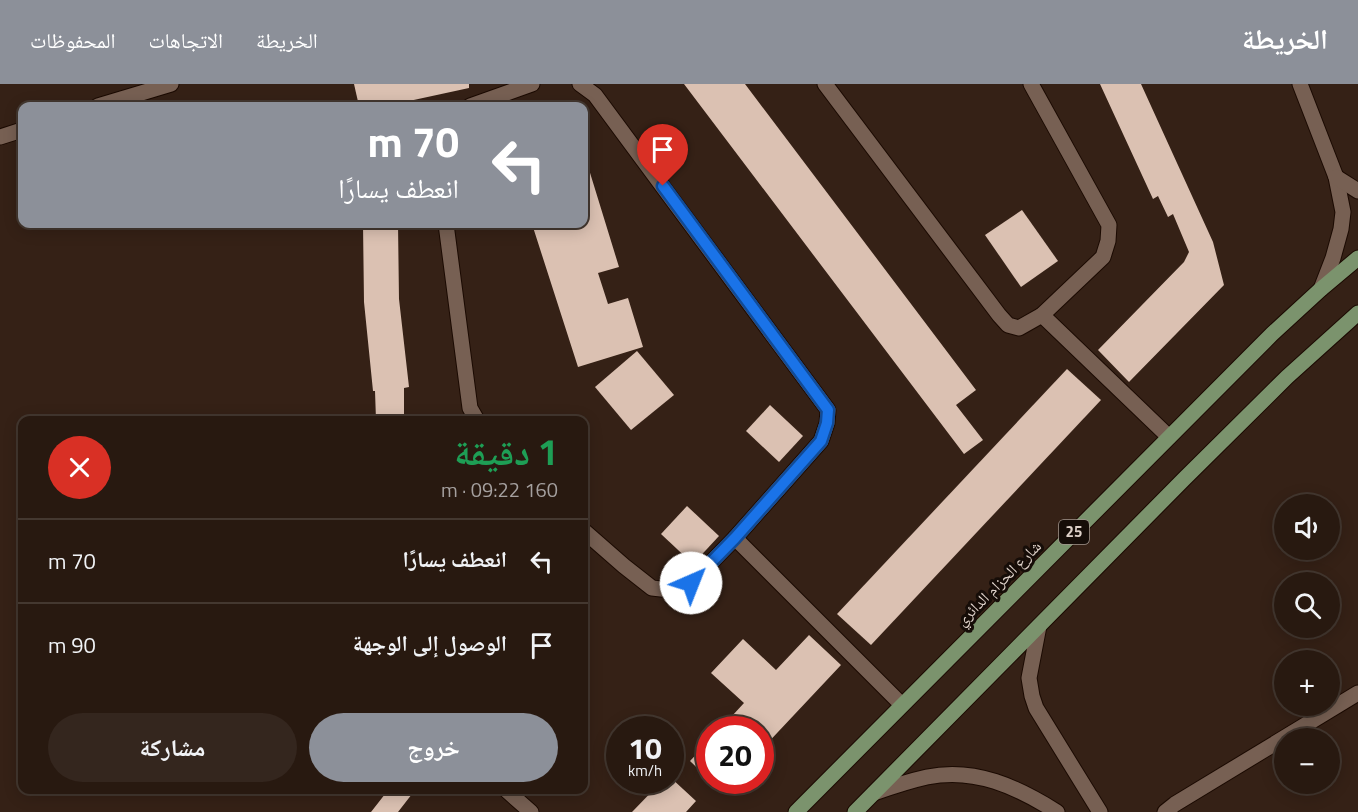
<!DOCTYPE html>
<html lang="ar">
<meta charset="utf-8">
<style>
body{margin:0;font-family:"Titillium Web","Noto Naskh Arabic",sans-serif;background:#34261e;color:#f1f3f6;direction:rtl;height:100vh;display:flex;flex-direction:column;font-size:22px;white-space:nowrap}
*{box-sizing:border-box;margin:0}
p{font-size:20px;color:#a5a09f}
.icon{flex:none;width:33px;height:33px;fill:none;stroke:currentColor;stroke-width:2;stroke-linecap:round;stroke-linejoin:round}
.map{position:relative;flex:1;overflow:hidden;direction:ltr}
.sheet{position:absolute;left:18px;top:332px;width:570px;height:378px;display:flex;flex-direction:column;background:#281910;border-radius:12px;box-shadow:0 3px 15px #0003,0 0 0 2px #443830;direction:rtl}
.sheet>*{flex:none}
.banner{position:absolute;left:18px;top:18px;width:570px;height:126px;border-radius:12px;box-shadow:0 3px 15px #0003,0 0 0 2px #443830;direction:rtl;background:#8c9099;color:#fff;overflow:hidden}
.buttons{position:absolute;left:1274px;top:410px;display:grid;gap:12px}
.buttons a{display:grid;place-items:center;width:66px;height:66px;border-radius:50%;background:#281910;box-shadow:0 3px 15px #0003,0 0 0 2px #443830;font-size:30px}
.speed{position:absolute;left:606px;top:632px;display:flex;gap:12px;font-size:30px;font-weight:700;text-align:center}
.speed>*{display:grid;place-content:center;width:78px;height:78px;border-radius:50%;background:#281910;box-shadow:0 3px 15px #0003,0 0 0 2px #443830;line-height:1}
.speed small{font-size:15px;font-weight:400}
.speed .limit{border:9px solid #d22;background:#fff;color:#111}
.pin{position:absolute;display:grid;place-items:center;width:51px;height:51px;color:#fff;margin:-62px -26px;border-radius:50% 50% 50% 0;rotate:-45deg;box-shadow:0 0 6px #0007}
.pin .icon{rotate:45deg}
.me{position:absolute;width:66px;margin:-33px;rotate:44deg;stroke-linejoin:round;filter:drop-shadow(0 0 4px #0008)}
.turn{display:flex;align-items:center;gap:21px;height:126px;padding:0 30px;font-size:27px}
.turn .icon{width:78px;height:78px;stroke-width:2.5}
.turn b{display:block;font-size:42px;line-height:51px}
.round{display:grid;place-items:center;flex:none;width:63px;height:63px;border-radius:32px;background:#34261e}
.summary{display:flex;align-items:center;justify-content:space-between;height:102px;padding:0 30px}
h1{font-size:36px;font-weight:700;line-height:45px;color:#1e9e55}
.cta{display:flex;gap:12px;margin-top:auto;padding:12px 30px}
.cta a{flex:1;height:69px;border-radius:36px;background:#8c9099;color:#fff;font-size:24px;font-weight:700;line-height:69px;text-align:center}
.cta a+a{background:#34261e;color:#f1f3f6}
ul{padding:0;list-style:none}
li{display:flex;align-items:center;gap:18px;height:84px;padding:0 30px;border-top:2px solid #443830}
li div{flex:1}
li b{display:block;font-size:22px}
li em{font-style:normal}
header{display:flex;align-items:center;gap:36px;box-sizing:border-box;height:84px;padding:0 30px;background:#8c9099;color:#fff}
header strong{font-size:28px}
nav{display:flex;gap:33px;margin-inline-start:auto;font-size:21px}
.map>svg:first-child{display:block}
.building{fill:#dbc1b2}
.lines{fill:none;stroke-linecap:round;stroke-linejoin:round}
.minor-casing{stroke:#1b0a02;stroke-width:17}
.major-casing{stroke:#1b0a02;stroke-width:17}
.minor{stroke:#776053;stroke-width:15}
.major{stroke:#7b936d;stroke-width:15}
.route-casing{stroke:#114b97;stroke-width:15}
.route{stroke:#1a73e8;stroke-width:10}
.labels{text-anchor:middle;stroke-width:6;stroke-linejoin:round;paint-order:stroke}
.shield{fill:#160d08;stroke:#a2968f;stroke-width:1.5}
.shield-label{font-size:15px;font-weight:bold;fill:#ded1c9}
.street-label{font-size:16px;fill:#ded1c9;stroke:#160d08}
</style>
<header>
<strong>الخريطة</strong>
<nav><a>الخريطة</a><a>الاتجاهات</a><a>المحفوظات</a></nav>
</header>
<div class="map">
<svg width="1358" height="728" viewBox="0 0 1358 728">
<rect width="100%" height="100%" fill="#352116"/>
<g class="building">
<path d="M354 0H469V4L386 22H359Z"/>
<path d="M684 0H745L976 306 956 321 983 356 964 370Z"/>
<path d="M1100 0H1141L1213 158 1224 201 1129 298 1098 266 1184 178 1189 168 1173 130 1168 133 1158 112 1153 115Z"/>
<path d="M587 79 619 183 598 189 608 220 628 214 643 263 578 283 532 140H584V80Z"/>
<path d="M1022 126 1058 177 1021 203 985 151Z"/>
<path d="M363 140H398L399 215 409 303 404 304V336H376L375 307H373L364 218Z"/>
<path d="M637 267 674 311 631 346 595 303Z"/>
<path d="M1067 285 1101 316 871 561 837 530Z"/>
<path d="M770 321 803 352 779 378 746 347Z"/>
<path d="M687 422 719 452 693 480 661 450Z"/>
<path d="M809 551 841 581 760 667V645H720L744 619 711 589 743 555 776 586Z"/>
<path d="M710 656V696H733L722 708 690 677Z"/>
<path d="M670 693 696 717 686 728H632L663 696H670Z"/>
<path d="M389 705H425V709L412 710 398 728H371Z"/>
</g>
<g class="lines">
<g class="minor-casing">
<g id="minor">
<path d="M580 0 595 11 828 326 827 339 821 357 735 454"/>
<path d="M825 0 999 231 1008 241 1019 244 1042 231 1103 173 1108 157 1109 141 1031 0"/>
<path d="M1300 0 1336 93 1343 128 1341 145 1333 174 1321 205"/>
<path d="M98 22 171 0"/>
<path d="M470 22 532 0"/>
<path d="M0 53 22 46"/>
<path d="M1336 93 1358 107"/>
<path d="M446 140 470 324 477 336"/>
<path d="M1042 231 1169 353"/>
<path d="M584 447 624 482 652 504 670 506 691 499 735 454 902 621"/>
<path d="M1039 542 1029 594 1032 612 1036 624 1100 728"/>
<path d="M505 705 531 728"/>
<path d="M874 709C891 703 909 697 927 693 975 683 1017 703 1057 728"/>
<path d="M1165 728 1175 720 1358 609"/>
</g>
</g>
<g class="major-casing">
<g id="major">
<path d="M796 728 1272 250 1321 205 1358 174"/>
<path d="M855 728 1184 395 1287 293 1358 229"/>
</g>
</g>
<use href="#minor" class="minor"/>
<use href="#major" class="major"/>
</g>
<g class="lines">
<g class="route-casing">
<path id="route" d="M663 102 828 326 827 339 821 357 735 454 691 499"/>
</g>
<use href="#route" class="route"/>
</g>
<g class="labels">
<rect class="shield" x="1059" y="436" width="30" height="24" rx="4.5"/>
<g class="shield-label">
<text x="1074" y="453">25</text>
</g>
<g class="street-label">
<text transform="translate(998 499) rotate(-45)" y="6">شارع الحزام الدائري</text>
</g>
</g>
</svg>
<div class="buttons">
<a><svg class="icon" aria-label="sound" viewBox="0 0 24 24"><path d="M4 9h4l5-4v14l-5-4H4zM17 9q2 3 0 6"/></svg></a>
<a><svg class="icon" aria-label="search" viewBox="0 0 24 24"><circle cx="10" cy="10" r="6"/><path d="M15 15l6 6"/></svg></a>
<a>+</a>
<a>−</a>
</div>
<div class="speed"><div>10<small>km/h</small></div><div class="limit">20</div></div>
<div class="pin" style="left:663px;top:102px;background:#d93025"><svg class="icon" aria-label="arrive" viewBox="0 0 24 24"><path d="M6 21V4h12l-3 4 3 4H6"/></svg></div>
<svg class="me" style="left:691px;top:499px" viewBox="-20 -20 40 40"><circle r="19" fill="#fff"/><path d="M0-13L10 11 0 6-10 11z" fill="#1a73e8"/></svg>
<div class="banner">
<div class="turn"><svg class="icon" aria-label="left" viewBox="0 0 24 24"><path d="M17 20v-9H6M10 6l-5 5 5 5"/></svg><div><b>70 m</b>انعطف يسارًا</div></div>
</div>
<section class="sheet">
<div class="summary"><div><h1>1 دقيقة</h1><p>160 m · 09:22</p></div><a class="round" style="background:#d93025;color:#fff"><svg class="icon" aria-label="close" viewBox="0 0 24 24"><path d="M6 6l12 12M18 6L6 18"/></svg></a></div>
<ul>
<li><svg class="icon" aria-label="left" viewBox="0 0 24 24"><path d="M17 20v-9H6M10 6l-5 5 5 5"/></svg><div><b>انعطف يسارًا</b></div><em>70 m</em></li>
<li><svg class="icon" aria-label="arrive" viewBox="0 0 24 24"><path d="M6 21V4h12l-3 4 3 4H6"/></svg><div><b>الوصول إلى الوجهة</b></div><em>90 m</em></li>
</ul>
<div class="cta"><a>خروج</a><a>مشاركة</a></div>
</section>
</div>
